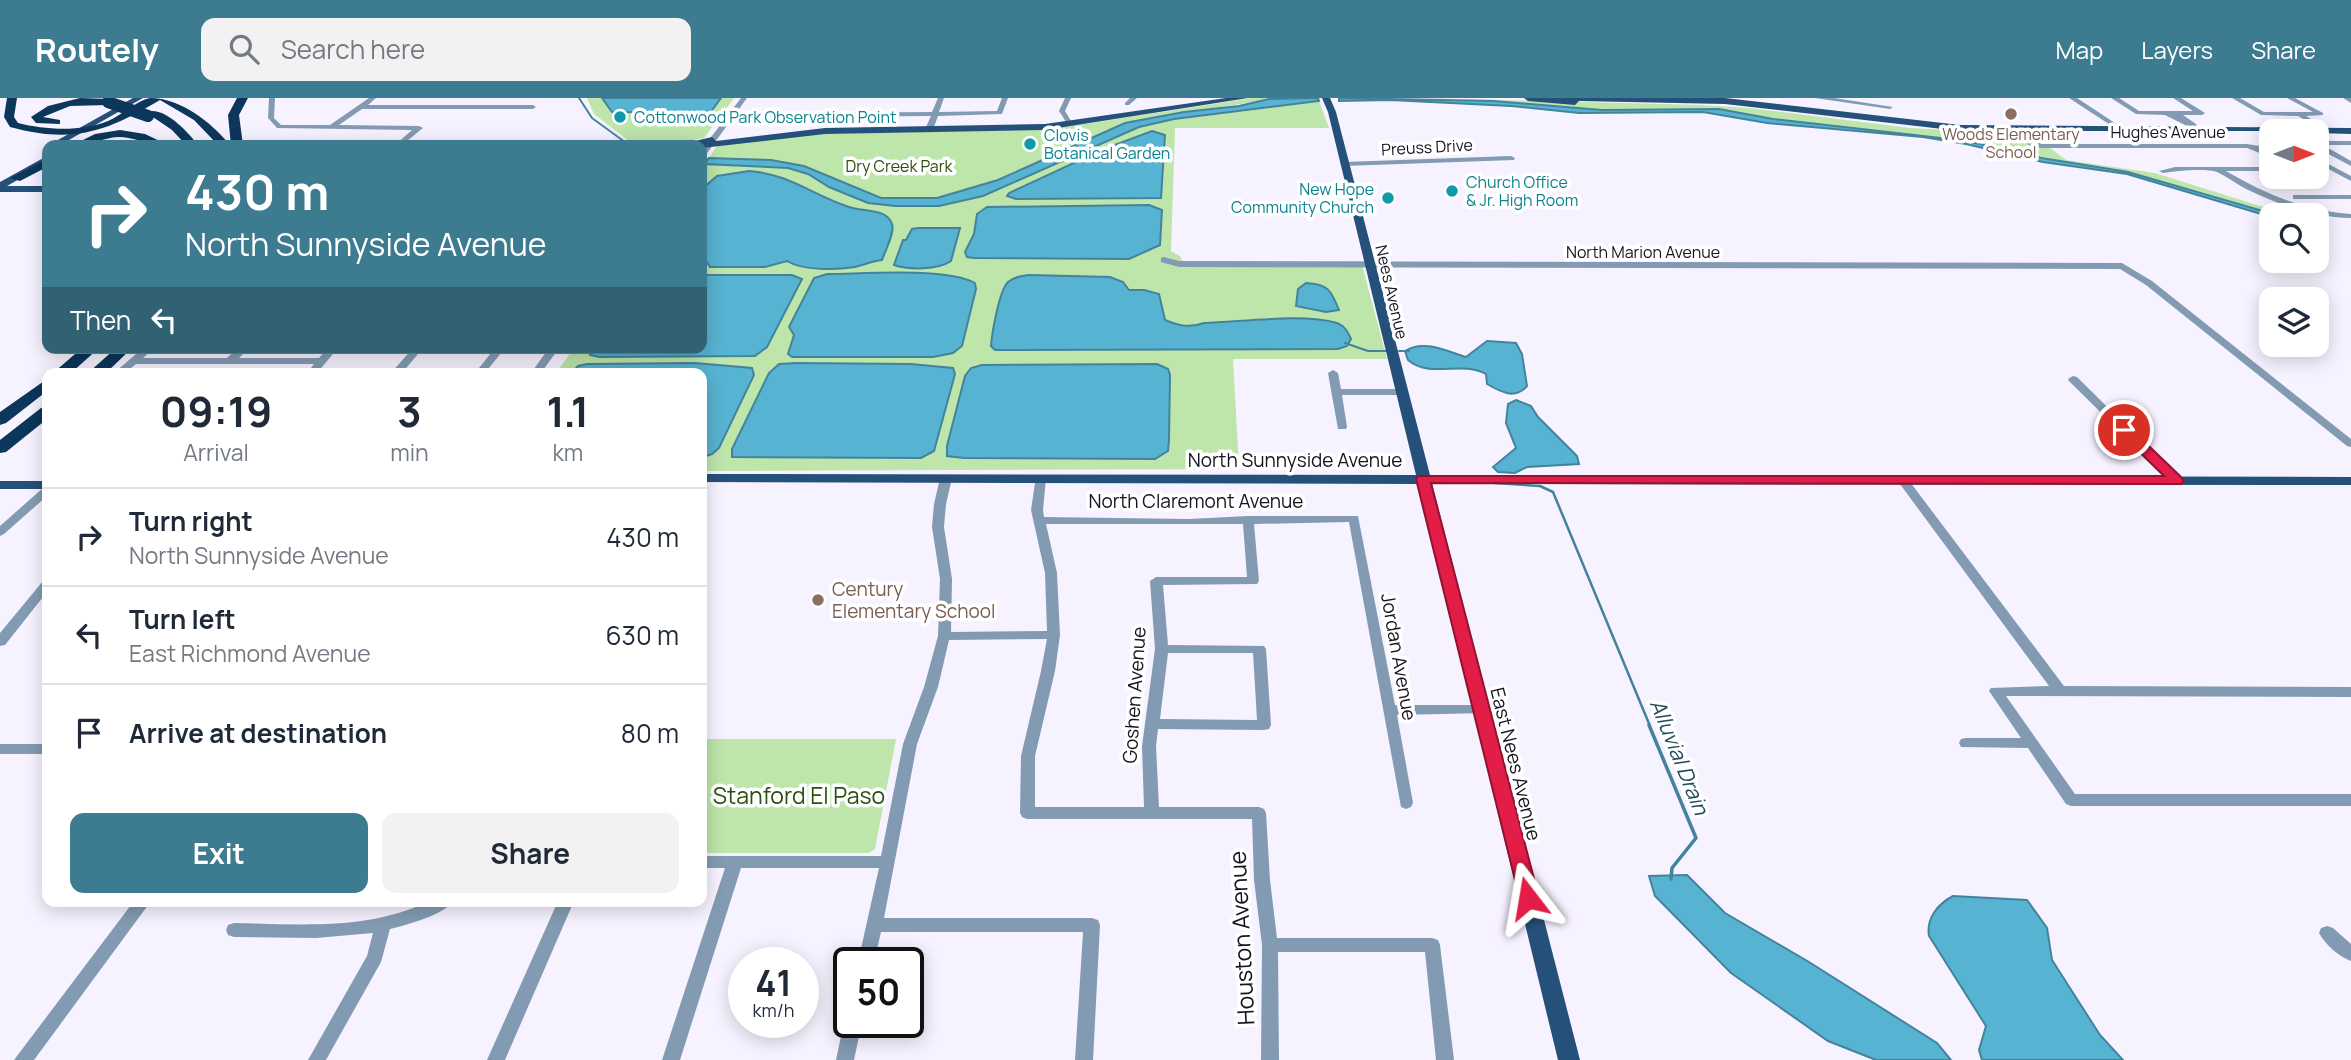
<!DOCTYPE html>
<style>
body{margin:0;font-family:Manrope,sans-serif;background:#f2f2f3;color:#1f2937;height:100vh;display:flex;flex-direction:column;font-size:26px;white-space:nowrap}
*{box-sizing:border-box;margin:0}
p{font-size:23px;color:#747a83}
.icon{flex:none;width:38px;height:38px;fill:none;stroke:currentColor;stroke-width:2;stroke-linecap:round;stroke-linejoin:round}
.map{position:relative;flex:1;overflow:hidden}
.sheet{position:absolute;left:42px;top:270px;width:665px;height:539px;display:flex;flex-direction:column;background:#fff;border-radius:14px;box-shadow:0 4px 18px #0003}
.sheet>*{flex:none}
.hud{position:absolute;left:42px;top:42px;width:665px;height:214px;border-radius:14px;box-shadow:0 4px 18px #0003;background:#3d7b91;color:#fff;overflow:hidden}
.needle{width:46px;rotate:90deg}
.fabs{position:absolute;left:2259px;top:21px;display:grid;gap:14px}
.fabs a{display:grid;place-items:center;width:70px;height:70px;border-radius:14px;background:#fff;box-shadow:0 4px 18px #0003;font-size:35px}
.speed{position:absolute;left:728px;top:849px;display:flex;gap:14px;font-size:35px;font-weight:700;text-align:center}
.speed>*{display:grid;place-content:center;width:91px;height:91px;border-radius:50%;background:#fff;box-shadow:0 4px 18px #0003;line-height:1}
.speed small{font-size:18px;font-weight:400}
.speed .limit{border:4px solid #111;border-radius:10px;background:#fff;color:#111}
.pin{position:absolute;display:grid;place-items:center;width:60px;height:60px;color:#fff;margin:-30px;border:4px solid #fff;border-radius:50%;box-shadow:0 2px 7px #0007}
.me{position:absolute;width:77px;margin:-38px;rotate:346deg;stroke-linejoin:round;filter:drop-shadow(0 0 5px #0008)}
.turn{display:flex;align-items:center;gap:24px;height:147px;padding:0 28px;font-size:32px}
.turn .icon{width:91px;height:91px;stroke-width:2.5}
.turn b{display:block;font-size:49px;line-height:60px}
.then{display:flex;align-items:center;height:66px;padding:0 28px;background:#0003;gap:14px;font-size:26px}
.eta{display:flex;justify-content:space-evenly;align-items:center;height:119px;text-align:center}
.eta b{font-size:42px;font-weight:700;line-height:49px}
.button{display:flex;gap:14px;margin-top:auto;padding:14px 28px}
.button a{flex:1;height:80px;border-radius:14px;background:#3d7b91;color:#fff;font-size:28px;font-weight:700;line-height:80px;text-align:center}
.button a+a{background:#f2f2f3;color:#1f2937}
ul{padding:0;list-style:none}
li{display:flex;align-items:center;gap:21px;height:98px;padding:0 28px;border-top:2px solid #e0e1e3}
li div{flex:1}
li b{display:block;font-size:26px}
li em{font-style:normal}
header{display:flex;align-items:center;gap:42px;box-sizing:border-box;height:98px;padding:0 35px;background:#3d7b91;color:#fff}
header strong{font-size:33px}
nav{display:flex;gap:38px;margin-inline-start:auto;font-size:24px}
.search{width:490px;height:63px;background:#f2f2f3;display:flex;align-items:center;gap:18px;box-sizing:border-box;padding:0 24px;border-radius:14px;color:#747a83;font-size:26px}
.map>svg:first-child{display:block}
.green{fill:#bee5aa}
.water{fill:#57b3d2;stroke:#44839c;stroke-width:2}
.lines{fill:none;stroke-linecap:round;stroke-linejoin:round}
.stream-far2{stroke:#44839c;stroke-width:2}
.stream-far1{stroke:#44839c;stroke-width:2.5}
.stream{stroke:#44839c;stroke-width:3.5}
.minor{fill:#839bb2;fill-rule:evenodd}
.major{fill:#255079;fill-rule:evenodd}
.highway{fill:#0c365a;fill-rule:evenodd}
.highway-bridge{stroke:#0c365a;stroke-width:12}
.route{fill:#e11d48;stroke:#92132f;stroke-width:2}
.education-dot{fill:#8d6e63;stroke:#fff;stroke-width:2.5}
.culture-dot{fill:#0f9aa8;stroke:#fff;stroke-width:2.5}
.labels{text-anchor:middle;stroke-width:7;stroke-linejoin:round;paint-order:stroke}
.far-culture-label{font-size:16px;fill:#0d838f;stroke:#fff;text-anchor:start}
.far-street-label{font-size:16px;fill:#17131e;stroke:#fff}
.far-education-label{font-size:16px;fill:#785e54;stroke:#fff}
.far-park-label{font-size:16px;fill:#2b500f;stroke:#fff}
.street-label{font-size:19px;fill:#17131e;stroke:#fff}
.education-label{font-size:19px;fill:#785e54;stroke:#fff;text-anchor:start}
.water-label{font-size:21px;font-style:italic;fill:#244d5b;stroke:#fff}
.near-park-label{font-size:23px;fill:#2b500f;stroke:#fff}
.near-street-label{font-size:23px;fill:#17131e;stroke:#fff}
</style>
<header>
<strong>Routely</strong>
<div class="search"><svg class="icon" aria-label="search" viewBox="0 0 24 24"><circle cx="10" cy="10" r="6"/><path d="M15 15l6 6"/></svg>Search here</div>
<nav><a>Map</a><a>Layers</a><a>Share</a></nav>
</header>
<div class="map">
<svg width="2351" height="962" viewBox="0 0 2351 962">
<rect width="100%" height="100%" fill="#f7f2ff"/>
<g class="green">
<path d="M587 0H734L704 40 665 47H634L594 16Z"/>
<path d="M1252 0H1276L1125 25 998 82 937 100H881L804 68 771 62 709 60 717 48 723 46 813 36 1020 32 1085 26Z"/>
<path d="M1418 0 1702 7 1749 10 1910 30 2004 35 2035 49 2050 50 2066 62 2155 75 2289 117H2277L2212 97 2095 68 1919 37 1773 21 1719 11 1602 12 1494 3Z"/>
<path d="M1319 3 1329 30H1175L1171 153 1180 158 1182 163H1361L1387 261H1233L1239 371 702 373V275H556L574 250H702V70L704 66 788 70 808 76 829 89 868 105 895 108H939L983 98 1139 29 1174 21Z"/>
<path d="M702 641H896L875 751 869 755H702Z"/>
</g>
<g class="water">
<path d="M602 0H721L710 15 612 14Z"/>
<path d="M1318 0 1319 3 1174 21 1139 29 983 98 939 108H895L868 105 829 89 808 76 788 70 704 66 709 60 771 62 804 68 881 100H937L998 82 1125 25 1184 14 1239 8 1269 1Z"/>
<path d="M1339 0 1494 3 1602 12 1719 11 1773 21 1967 43 2042 60 2128 74 2277 117 2271 119 2127 76 2043 64 1966 46 1923 39 1767 25 1703 14 1579 15 1511 8 1390 2 1339 3Z"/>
<path d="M1152 33 1165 37 1161 100 1016 101 1007 98 1009 95 1104 51Z"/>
<path d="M749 73C790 76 812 97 849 109 863 114 887 110 892 126 895 135 885 153 882 162 872 163 864 167 855 169 837 172 803 173 787 163L765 169H710L706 163H702V91L717 78Z"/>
<path d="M1149 107 1162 112 1160 147 1129 161 974 160 967 159 965 154 974 136 977 116 987 109Z"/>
<path d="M918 130H960L951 163C938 172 908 172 894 167L903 142H906L912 131Z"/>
<path d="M827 176C861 176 948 169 975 185L976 191 962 248 953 255 933 259H792L788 256 794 237 789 229 814 180Z"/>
<path d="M702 177H792L802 181 767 249 755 258 599 259 590 257V250H702Z"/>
<path d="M1029 177 1110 179 1123 184 1129 192H1144L1159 196 1165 222C1179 228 1190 230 1204 225 1241 224 1303 215 1337 225 1345 228 1348 234 1351 241L1347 248 1338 251 995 252 991 248C992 235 999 193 1008 184 1014 179 1021 178 1029 177Z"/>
<path d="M1306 185C1328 186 1331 192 1339 212L1326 214 1296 208 1298 191Z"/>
<path d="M1487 243 1516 245 1522 256 1527 288C1515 302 1501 294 1487 286L1486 276C1461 262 1430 281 1408 262L1405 253C1424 241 1446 253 1466 259Z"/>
<path d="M695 265 752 270 754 277 719 350 712 356 703 359 702 275H572L578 268 587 266Z"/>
<path d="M796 265 911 266 953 270 955 276 934 353 921 360 732 359V351L769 275 779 266Z"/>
<path d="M1157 266 1168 271 1170 277 1169 342 1168 353 1155 361 964 360 947 358V348L965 278 971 270 982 267Z"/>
<path d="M1516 302 1531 308 1538 319 1577 358 1579 366 1527 369 1515 375 1498 374 1493 369 1516 350 1506 325 1508 306Z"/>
<path d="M1687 777 1725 815 1809 864 1937 945 1951 962H1876L1828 943 1731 875 1655 798 1649 778Z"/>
<path d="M1953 798 2027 802 2047 830 2052 862 2100 937 2123 962H1982L1979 952 1986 928 1929 838C1926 820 1938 806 1953 798Z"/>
</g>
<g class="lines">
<g class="stream-far2">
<path d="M579 0 592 20 629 47"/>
<path d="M1345 245 1368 253H1386"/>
<path d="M1399 253H1409"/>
</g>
<path class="stream-far1" d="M1495 385 1540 388 1553 394 1650 628"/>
<path class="stream" d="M1649 627 1696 740 1672 770 1671 781"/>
<g class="minor">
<path d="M269 0H275L274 20 281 27H330L369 0H376L368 7H533L536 9 533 11H362L339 27 419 28 423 30 402 47H395L412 32 277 30 268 20Z"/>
<path d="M741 0H747L705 58H702V51Z"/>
<path d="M938 0H944L939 14 997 13 1002 0H1008L1002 16 938 18 934 29 930 31 926 29 931 18 806 19 803 17 806 15 932 14Z"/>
<path d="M1065 0H1071L1065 13 1073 26 1070 28 1068 27 1059 13Z"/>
<path d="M1130 0H1137L1129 7H1125V5Z"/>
<path d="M1815 0H1834L1893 9 1890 11Z"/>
<path d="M2069 0H2077L2124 31 2118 32Z"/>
<path d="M2111 0H2119L2139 13H2193L2173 0H2181L2205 15 2202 17H2183L2196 26 2197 29 2193 31 2165 17 2136 16Z"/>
<path d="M2232 0H2240L2264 14H2313L2287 0H2295L2323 15V17L2306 18 2327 30 2321 31 2298 18 2261 17Z"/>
<path d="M2343 0H2351V5Z"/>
<path d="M2257 29H2261L2272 34V39L2257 31Z"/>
<path d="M2010 30C2021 30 2031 42 2042 46H2247L2259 48 2272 55V60L2247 50H2041L2029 47 2010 32Z"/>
<path d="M2317 43H2351V47H2323L2351 63V68L2317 50Z"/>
<path d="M1511 58 1515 60 1514 62 1344 68 1340 66 1344 64Z"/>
<path d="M2317 60 2351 78V83L2317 65Z"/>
<path d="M2175 69H2272V73H2226C2265 96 2306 113 2351 116V120C2314 119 2279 107 2246 91 2237 86 2227 79 2217 74 2206 70 2176 73 2163 75L2159 73Z"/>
<rect x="2293" y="97" width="58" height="4"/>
<path d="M1164 159 1179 163 2122 165 2152 183 2351 341V349L2347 348 2146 187 2120 171 1179 169 1161 164V160Z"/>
<path d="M143 250H154L143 260H227L238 250H249L239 260H319L328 250H338L317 275H307L314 266H136L125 275H114Z"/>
<path d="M413 250H423L402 275H391Z"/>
<path d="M495 250H505L485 275H475Z"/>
<path d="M549 250H559L541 275H531Z"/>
<path d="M1333 272 1338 275 1341 291H1400L1405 294 1400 297H1342L1347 329 1346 331H1338L1328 275Z"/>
<path d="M2073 278 2077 279 2180 381 2182 383 2180 385H2172L2069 283 2068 281Z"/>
<path d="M946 377 952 380 946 406 944 429 952 481 951 534 1047 533 1045 475 1031 412 1036 378 1040 377 1046 380 1043 412 1044 419 1189 421 1248 418H1358L1395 607H1481L1486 609 1488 612 1486 615 1397 617 1413 705 1411 709 1406 711 1401 709 1349 424 1254 426 1259 483 1257 486 1163 487 1168 547 1264 548 1266 551 1271 627 1269 631 1264 632 1158 631 1156 648 1159 709H1259L1264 711 1266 715 1270 782 1277 840H1432L1438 842 1440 847 1454 962H1436L1425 854H1278L1279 962H1261L1262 847 1254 782 1252 721H1027L1022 719 1020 715 1021 658 1041 573 1047 541 949 542 938 589 917 646 884 820H1092L1098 822 1100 827 1093 962H1075L1083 834H881L874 864H858L879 770H741L680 962H662L725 770H702V758H881L903 646 924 589 938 538 940 481 932 429 934 406 940 380ZM1046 426H1243L1247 479H1156L1150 483 1155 551 1142 648 1144 709H1035V658L1055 573 1060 537 1057 475ZM1168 555H1253L1257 622 1160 621Z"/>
<path d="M1903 379 1907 380 2064 588 2351 589V599L2006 598 2075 696H2351V708H2071L2066 706 2028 650 1961 649 1959 645 1961 641 1966 640H2021L1989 593 1991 590 2049 588 1897 382Z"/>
<path d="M47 389V398L4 436 0 438V428L43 390Z"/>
<path d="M47 482V494L5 547 0 548V535L43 483Z"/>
<rect x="0" y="646" width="47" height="10"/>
<path d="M134 803H151L34 962H14Z"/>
<path d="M429 803H453C444 817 406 827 390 831L381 864 326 962H308L367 858 373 835 316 840 234 839 228 837 226 832 228 827 234 825C300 826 368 833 429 803Z"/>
<path d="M558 803H574L505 962H487Z"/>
<path d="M2327 828 2333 830 2351 846V863C2339 859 2325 846 2319 835L2321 830Z"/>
<path d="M849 918V924H862L854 962H836L844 924Z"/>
</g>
<g class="major">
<path d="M133 0H143L60 47H49Z"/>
<path d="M1226 0H1248L1045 32 825 36 702 50V47H678L712 39 716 43 825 30 1045 26Z"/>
<path d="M1322 0H1330L1336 14 1430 377 2351 379V387L1432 386 1580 962H1558L1418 386 702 384V376L1416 377 1328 14Z"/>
<path d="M1524 0H1725L1960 27 2351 30V36L2317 35V33H1960L1725 6 1579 3 1575 7 1528 3Z"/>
<path d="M47 58V65L7 88H47V94H0V84Z"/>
<rect x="0" y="383" width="47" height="8"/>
</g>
<g class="highway">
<path d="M7 0H17L14 19 18 25C46 32 81 34 108 23 122 17 136 3 150 0 181 0 212 25 230 47H218L194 22 160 2C106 34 73 46 10 29L4 19Z"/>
<path d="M80 0 108 1 113 4 108 7 70 8 43 19 60 22V26L36 25 31 19 48 8Z"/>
<path d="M237 0H248L239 17 243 47H231L228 17Z"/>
<path d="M150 13C167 11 188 34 198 47H186L172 32 150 17Z"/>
<path d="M120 32 145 36 168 47C150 48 135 39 118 39 102 40 89 48 73 47L95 36Z"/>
<path d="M47 61V69L20 83 10 80Z"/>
<path d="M82 250H99L71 275H53Z"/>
<path d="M116 250H132L106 275H88Z"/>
<path d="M47 281V293L6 325 0 327V314Z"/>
<path d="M47 308V321L6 354 0 355V342L41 310Z"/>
</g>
<path class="highway-bridge" d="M108 4 148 18"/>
</g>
<path class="route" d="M2124 328 2129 329 2181 379 2184 383 2181 386 1431 385 1539 800 1536 806 1528 809 1521 806 1416 381 1418 378H2164L2120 335V329Z"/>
<g class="education-dot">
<circle cx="2011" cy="16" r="7"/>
<circle cx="818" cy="502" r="7"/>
</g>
<g class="culture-dot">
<circle cx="620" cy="19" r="7"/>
<circle cx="1030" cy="46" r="7"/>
<circle cx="1452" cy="93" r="7"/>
<circle cx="1388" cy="100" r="7"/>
</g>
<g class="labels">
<g class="far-culture-label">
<text x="634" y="25">Cottonwood Park Observation Point</text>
<text x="1044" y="43">Clovis<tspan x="1044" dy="18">Botanical Garden</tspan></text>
<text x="1466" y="90">Church Office<tspan x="1466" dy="18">&amp; Jr. High Room</tspan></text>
<text x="1374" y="97" text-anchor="end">New Hope<tspan x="1374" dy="18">Community Church</tspan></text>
</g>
<g class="far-street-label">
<text x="2168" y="40">Hughes Avenue</text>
<text transform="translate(1427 49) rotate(-3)" y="6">Preuss Drive</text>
<text x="1643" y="160">North Marion Avenue</text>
<text transform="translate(1392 194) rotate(77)" y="6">Nees Avenue</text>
</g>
<g class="far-education-label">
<text x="2011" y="42">Woods Elementary<tspan x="2011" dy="18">School</tspan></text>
</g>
<g class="far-park-label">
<text x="899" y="74">Dry Creek Park</text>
</g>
<g class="street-label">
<text x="1295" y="369">North Sunnyside Avenue</text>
<text x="1196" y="410">North Claremont Avenue</text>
<text transform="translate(1399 559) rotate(80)" y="7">Jordan Avenue</text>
<text transform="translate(1134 597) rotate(-86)" y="7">Goshen Avenue</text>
<text transform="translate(1516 666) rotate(76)" y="7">East Nees Avenue</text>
</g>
<g class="education-label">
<text x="832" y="498">Century<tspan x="832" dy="22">Elementary School</tspan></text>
</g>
<g class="water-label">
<text transform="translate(1679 659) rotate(68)" y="7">Alluvial Drain</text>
</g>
<g class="near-park-label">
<text x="799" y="706">Stanford El Paso</text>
</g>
<g class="near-street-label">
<text transform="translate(1242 840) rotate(-93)" y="8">Houston Avenue</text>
</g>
</g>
</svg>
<div class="fabs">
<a><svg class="needle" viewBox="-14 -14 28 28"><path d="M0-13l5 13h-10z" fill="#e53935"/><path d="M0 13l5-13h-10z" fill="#747a83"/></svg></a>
<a><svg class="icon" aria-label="search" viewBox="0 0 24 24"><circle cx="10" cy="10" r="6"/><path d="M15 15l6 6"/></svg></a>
<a><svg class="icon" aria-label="layers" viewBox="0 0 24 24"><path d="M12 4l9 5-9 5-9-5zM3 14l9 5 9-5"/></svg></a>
</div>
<div class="speed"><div>41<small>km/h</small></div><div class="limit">50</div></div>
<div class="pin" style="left:2124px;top:332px;background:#d93025"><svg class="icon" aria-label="arrive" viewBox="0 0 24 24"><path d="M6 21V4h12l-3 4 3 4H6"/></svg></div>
<svg class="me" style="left:1528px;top:800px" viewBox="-20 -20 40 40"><path d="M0-17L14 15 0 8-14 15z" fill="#e11d48" stroke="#fff" stroke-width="4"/></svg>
<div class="hud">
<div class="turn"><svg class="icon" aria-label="right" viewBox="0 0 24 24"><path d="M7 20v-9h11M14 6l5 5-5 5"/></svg><div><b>430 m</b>North Sunnyside Avenue</div></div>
<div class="then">Then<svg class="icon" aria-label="left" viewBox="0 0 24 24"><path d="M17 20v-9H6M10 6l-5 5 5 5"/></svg></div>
</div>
<section class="sheet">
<div class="eta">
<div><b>09:19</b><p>Arrival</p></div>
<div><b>3</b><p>min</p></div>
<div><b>1.1</b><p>km</p></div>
</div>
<ul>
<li><svg class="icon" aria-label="right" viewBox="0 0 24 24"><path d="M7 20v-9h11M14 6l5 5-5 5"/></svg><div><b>Turn right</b><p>North Sunnyside Avenue</p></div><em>430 m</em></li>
<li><svg class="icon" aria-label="left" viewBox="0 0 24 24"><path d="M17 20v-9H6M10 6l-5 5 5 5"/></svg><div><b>Turn left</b><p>East Richmond Avenue</p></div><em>630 m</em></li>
<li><svg class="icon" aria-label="arrive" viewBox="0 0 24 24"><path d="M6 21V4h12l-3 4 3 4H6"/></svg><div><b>Arrive at destination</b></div><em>80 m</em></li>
</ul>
<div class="button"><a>Exit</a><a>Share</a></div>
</section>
</div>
